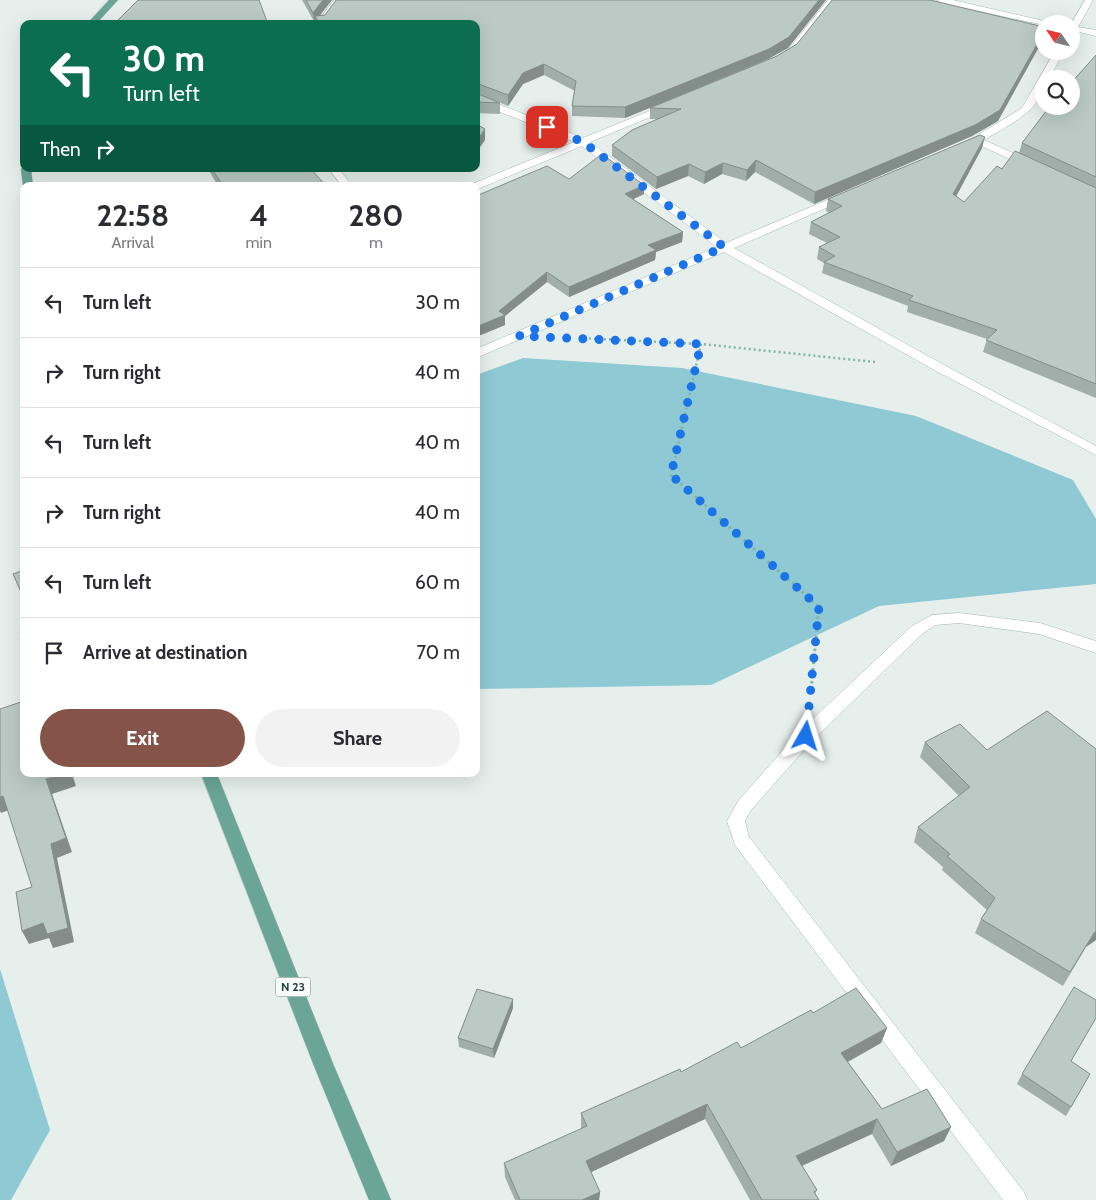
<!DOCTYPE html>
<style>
body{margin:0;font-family:Cabin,sans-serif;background:#f2f2f3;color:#2b2b33;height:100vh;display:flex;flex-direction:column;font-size:19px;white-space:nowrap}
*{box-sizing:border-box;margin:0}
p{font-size:16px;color:#7c7c81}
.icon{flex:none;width:28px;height:28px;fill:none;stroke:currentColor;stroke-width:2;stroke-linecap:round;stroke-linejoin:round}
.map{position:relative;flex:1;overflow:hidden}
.drawer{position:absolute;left:20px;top:182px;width:460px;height:595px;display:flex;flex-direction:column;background:#fff;border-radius:10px;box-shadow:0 5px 20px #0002}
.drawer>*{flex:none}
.hud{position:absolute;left:20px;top:20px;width:460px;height:152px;border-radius:10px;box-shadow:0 5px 20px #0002;background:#0b6e4f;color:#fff;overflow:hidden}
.needle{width:32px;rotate:305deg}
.controls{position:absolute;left:1035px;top:15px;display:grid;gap:10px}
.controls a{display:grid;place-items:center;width:45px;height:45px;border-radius:50%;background:#fff;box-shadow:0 5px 20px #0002;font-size:25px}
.pin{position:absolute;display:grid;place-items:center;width:42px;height:42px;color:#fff;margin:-21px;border-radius:10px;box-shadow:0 2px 8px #0006}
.me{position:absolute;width:55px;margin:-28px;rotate:6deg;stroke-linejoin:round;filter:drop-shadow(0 0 4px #0008)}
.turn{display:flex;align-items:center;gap:18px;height:105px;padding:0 20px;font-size:22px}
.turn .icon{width:65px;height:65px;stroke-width:2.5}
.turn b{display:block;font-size:35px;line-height:42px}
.then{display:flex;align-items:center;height:48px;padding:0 20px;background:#0003;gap:10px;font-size:19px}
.eta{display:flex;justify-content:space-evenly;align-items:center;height:85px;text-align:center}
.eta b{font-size:30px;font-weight:700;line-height:35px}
.primary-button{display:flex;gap:10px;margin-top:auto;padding:10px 20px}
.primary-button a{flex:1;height:58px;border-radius:30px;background:#855347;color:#fff;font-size:20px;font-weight:700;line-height:58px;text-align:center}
.primary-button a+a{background:#f2f2f3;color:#2b2b33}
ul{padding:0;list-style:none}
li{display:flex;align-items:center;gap:15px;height:70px;padding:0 20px;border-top:1px solid #e1e1e2}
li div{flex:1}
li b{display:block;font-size:19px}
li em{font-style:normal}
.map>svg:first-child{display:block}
.water{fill:#8ec9d4}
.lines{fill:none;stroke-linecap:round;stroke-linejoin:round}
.minor-casing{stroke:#a8b8b2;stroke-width:1}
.major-casing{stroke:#c2cac8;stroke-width:1}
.path-far1{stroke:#86b3a5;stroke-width:2.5;stroke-dasharray:2 3;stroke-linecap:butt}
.path{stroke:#86b3a5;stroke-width:3;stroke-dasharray:2.5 4;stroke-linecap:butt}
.minor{fill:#fff;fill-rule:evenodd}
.major{fill:#6aa596;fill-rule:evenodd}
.wall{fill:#a1aea9}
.shaded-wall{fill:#838d89}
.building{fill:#bbcac4;stroke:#838d89}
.route{stroke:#1a73e8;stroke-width:9;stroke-dasharray:0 16.2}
.labels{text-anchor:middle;stroke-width:4;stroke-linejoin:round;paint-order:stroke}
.shield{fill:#f7fbf9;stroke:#637a73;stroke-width:1}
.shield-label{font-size:12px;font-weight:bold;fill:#24423a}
</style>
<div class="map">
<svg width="1096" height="1200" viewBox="0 0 1096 1200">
<rect width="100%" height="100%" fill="#e6efeb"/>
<g class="water">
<path d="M523 358 682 368 916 416 1073 480 1096 519V584L879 606 711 685 476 689V375Z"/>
<path d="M0 969 50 1130 11 1200H0Z"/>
</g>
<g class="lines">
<g class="minor-casing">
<g id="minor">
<path d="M334 0H342L325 24H316Z"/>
<path d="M828 0H836C826 14 795 62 779 59V55L789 49Z"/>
<path d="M937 0H953L1057 24 1044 25 941 3Z"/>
<path d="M1085 0H1093L1078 27 1096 30V36L1075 31 1071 34V24Z"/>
<path d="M1055 51H1064L1049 79H1044C1044 111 1008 125 984 140L1033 162 1034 164 1033 166H1025L977 144 965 148 961 147V143L973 138 1022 108Z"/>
<path d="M476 95 583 138 664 105H670V109L590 142 726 243 841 194H849L850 196 849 198 734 248 944 365 1096 446V455L936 371 724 252 476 358V349L717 247 582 146 480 188 476 189V186H471L472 184 574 142 476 102Z"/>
<path d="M329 169H339L352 186H342Z"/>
<path d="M959 613 1040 623 1096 641V653L1039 634 959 623 935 625 922 634 812 741 751 810 745 821 749 837 1024 1192 1027 1200H1003L735 845 727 821 739 800 800 731 912 626 932 615Z"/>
</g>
</g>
<g class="major-casing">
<g id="major">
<path d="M109 0H118L96 24H87Z"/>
<path d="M24 166V169H31L33 186H23L21 169Z"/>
<path d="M201 774H217L334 1066 391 1200H369L314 1066Z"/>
</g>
</g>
<g class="path-far1">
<path d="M579 338 701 344"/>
<path d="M674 463 701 344 875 362"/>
</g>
<path class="path" d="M674 462 671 475 819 607 811 691"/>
<use href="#minor" class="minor"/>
<use href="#major" class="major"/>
</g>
<g class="wall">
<path d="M302 0H332L320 15H325L336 0H826L788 48 768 59 625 118 572 116V106L575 91 544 75 523 84 508 106 496 101 500 103V114L476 113V24H316V21L315 23Z"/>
<path d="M797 44 998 121 972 136 814 204 755 172 746 181 722 174 704 184 688 176 656 189 612 156V145L657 119H650V108L777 56Z"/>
<path d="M1096 55V398L983 352 987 339 907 312 908 306 822 273 824 263 817 259 819 247 827 243 809 234 811 222 830 213 826 211 828 199 982 148 956 196 964 202 1019 153 1022 143Z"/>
<path d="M208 169H311L326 186H218Z"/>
<path d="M569 179 644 194 633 199 683 232 682 242 656 252 655 260 569 297 547 282 505 316V325L476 337V196Z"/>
<path d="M24 570V601L13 574Z"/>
<path d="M925 742 987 750 1096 749V940L1086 947 1063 986 975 933 981 919 987 910 942 870 943 867 914 842 918 827 959 796 920 757Z"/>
<path d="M513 1008 494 1058 459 1047 458 1038Z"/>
<path d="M813 1013 887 1028 881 1043 848 1062 882 1109 951 1127 944 1141 891 1166 872 1134 802 1166 817 1190 815 1194 819 1200H750L705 1119 591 1172 600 1192 599 1200H515L505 1177 504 1163 581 1129V1113L741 1048Z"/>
<path d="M1022 1074H1090L1066 1116 1017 1084Z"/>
</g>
<g class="shaded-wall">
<path d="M323 0H332L317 19 315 16 316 21 315 23 313 13Z"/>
<path d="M819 0H826L788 48 768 59 625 118V107Z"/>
<path d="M1044 32V38L998 121 972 136 814 204 815 192Z"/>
<path d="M544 64V75L523 84 508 106V95L523 73Z"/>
<path d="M485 129V140L476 153V142Z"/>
<path d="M985 137 982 148 951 206 953 194Z"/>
<path d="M756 160 755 172 746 181 747 170Z"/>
<path d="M723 163 722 174 704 184 705 172Z"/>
<path d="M689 164 688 176 656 189 657 177Z"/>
<path d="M644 185V194L625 203V194Z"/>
<path d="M683 232 682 242 656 252 655 260 569 297V287L648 245Z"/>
<path d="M547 272V282L505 316V325L476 337V327L499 311Z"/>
<path d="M63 774H72L76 786 52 794 72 852 57 858 74 942 53 948 49 938 29 944 22 931 51 844 46 779Z"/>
<path d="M3 796 9 810 1 813 0 811V797Z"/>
<path d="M1096 931V940L1086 947 1063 986 1094 933Z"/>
<path d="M513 999V1008L494 1058 493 1049Z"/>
<path d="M887 1028 881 1043 836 1068 841 1053Z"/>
<path d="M707 1104 705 1119 585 1175 586 1161Z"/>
<path d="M877 1119 872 1134 792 1170 796 1156Z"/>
<path d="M951 1127 944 1141 891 1166 897 1152Z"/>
<path d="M600 1192 599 1200H582Z"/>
</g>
<g class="building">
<path d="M138 0H259L268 24H114Z"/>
<path d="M306 0H323L313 13Z"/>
<path d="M336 0H819L789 37 769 49 625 107 572 106 576 81 544 64 523 73 508 95 476 83V24H320L315 16 325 15Z"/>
<path d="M832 0H930L1044 27V32L1000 110 975 125 815 192 756 160 747 170 723 163 705 172 689 164 657 177 612 145 632 130 681 109 650 108 777 56 797 44Z"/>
<path d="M1096 55V177L1022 143 1050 106H1071V83Z"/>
<path d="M476 93 500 103 476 102Z"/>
<path d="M476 124 485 129 476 142Z"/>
<path d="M980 135 985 137 953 194 964 202 997 166 1002 169 1015 151 1096 188V384L986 340 997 330 909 300 913 296 824 262 835 256 819 247 840 237 811 222 842 206 828 199Z"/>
<path d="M602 154 644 185 625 194 683 232 648 245 656 250 569 287 547 272 499 311 505 315 476 327V256H477L476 255V196L547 166 569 179Z"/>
<path d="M212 169H311L326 186H223Z"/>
<path d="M24 570V598L13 574Z"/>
<path d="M24 631V642L20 632Z"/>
<path d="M24 701V774H63L46 779 66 838 51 844 68 928 47 934 43 923 22 931 16 892 32 887 3 796 0 797V709Z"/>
<path d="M1047 711 1096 749V931L1094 933 1070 972 981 919 995 898 947 856 950 854 918 827 970 787 925 742 960 724 987 750Z"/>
<path d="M1074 987 1096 1000V1018L1071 1061 1090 1074 1071 1107 1022 1074Z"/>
<path d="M856 988 887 1028 841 1053 882 1109 927 1089 951 1127 897 1152 877 1119 796 1156 817 1190 814 1192 819 1200H762L707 1104 586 1161 600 1192 582 1200H520L504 1163 587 1126 581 1113 680 1069 681 1072 737 1042 741 1048 811 1010 813 1013Z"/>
<path d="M477 989 513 999 493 1049 458 1038Z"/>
</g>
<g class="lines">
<path class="route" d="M547 127 583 142 724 247 519 336 701 344 671 475 819 607 806 736"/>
</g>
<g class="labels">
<rect class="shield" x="275.5" y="977.5" width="35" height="19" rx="4"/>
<g class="shield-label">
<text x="293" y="991">N 23</text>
</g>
</g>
</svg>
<div class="controls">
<a><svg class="needle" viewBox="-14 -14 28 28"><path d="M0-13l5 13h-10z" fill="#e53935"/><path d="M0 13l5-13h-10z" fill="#7c7c81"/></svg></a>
<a><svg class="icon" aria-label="search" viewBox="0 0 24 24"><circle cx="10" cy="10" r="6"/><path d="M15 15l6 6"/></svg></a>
</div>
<div class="pin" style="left:547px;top:127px;background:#d93025"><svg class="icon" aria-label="arrive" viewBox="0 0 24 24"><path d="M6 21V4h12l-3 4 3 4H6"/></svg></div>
<svg class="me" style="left:806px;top:736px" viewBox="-20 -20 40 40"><path d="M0-17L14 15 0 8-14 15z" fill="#1a73e8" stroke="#fff" stroke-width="4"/></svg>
<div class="hud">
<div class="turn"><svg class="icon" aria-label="left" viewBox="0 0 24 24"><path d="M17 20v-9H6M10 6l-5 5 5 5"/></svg><div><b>30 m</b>Turn left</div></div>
<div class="then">Then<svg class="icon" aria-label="right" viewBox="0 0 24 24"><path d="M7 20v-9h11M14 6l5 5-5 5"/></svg></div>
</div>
<section class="drawer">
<div class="eta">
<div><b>22:58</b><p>Arrival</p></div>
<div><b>4</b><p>min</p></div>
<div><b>280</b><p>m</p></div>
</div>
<ul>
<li><svg class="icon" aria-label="left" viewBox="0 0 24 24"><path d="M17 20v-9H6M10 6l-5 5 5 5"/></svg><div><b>Turn left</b></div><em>30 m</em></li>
<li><svg class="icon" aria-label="right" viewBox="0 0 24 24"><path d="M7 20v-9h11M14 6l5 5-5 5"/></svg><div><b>Turn right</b></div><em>40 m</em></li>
<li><svg class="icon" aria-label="left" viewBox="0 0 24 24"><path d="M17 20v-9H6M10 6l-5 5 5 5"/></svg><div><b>Turn left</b></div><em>40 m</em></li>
<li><svg class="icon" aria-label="right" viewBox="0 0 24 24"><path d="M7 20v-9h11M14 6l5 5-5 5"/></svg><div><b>Turn right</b></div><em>40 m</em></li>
<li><svg class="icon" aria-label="left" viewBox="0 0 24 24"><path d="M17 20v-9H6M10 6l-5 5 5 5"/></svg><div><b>Turn left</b></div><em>60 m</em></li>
<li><svg class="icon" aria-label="arrive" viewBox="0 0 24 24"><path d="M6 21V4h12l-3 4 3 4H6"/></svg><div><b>Arrive at destination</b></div><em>70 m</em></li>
</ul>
<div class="primary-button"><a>Exit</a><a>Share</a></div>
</section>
</div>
